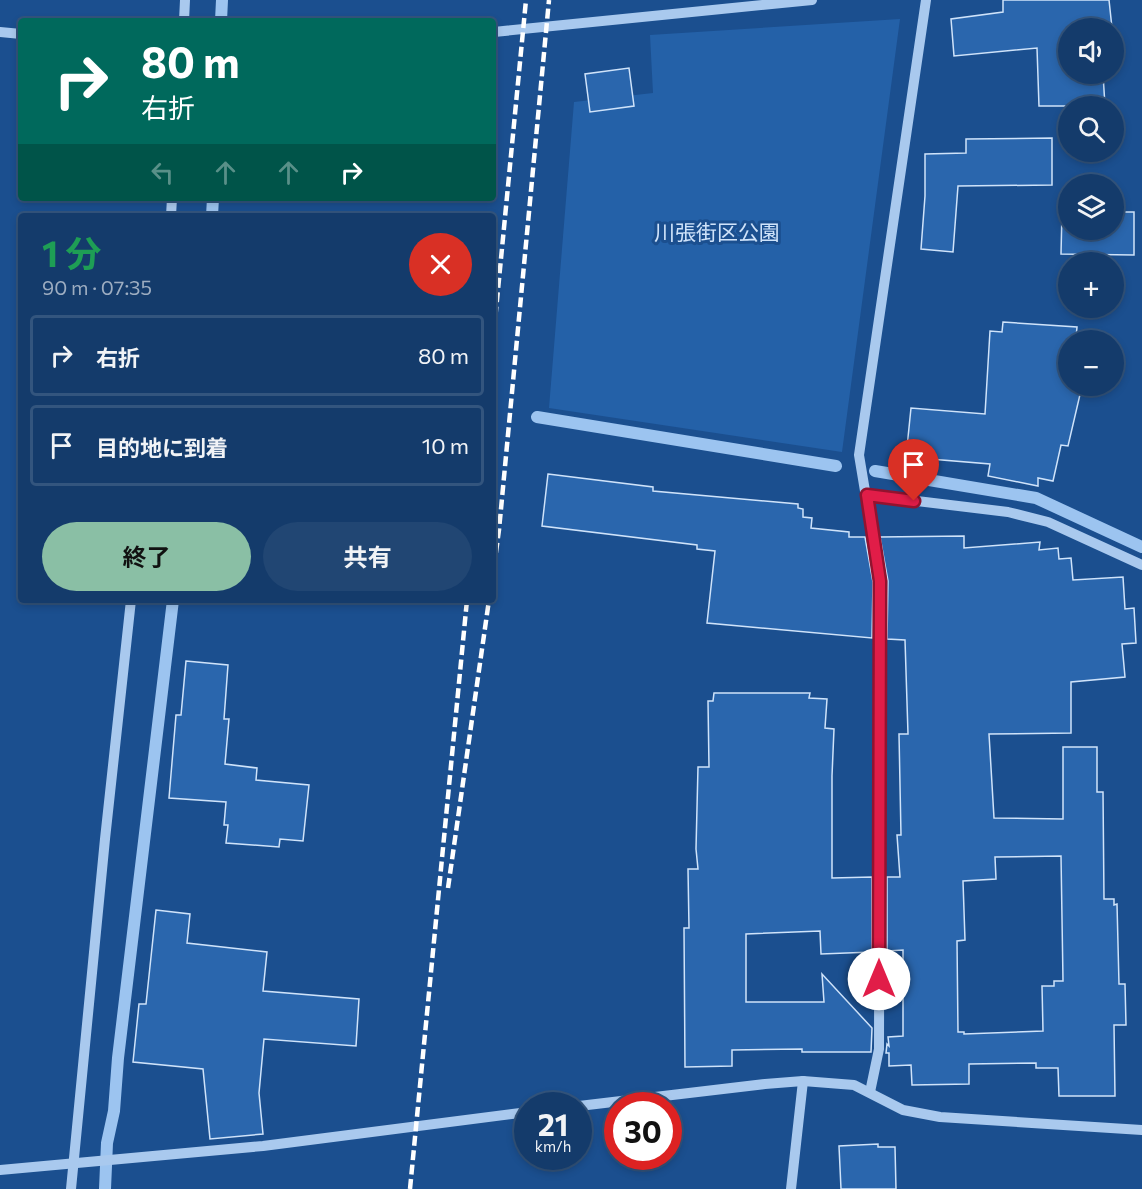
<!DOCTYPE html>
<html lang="ja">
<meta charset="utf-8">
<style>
body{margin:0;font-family:Commissioner,"Noto Sans JP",sans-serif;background:#214673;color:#f1f3f6;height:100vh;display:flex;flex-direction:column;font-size:22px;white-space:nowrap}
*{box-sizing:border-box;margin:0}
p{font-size:20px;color:#9dadc1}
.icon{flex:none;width:33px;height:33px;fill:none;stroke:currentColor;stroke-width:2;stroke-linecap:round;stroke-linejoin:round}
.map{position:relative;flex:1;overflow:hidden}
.side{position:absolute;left:18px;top:213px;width:478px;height:390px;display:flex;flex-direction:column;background:#143b6b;border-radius:6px;box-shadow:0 3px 9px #0003,0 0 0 2px #33557e}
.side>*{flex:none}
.guide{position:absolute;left:18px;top:18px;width:478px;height:183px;border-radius:6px;box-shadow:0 3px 9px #0003,0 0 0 2px #33557e;background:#00695c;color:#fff;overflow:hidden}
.controls{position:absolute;left:1058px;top:18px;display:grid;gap:12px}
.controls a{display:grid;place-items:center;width:66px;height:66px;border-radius:50%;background:#143b6b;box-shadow:0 3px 9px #0003,0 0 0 2px #33557e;font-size:30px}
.speed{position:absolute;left:514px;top:1092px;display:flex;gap:12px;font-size:30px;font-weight:700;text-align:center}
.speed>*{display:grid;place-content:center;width:78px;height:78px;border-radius:50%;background:#143b6b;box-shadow:0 3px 9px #0003,0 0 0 2px #33557e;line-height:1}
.speed small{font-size:15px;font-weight:400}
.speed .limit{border:9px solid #d22;background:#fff;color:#111}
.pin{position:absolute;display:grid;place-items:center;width:51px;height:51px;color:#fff;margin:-62px -26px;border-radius:50% 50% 50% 0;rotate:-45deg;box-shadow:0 0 6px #0007}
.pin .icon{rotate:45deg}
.me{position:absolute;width:66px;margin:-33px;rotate:0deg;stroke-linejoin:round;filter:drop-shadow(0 0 4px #0008)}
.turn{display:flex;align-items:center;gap:21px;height:126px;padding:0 24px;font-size:27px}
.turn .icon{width:78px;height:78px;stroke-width:2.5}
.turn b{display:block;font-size:42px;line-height:51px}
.lanes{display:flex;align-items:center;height:57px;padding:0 24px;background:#0003;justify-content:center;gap:30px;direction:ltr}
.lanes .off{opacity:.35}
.round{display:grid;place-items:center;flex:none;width:63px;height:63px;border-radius:32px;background:#214673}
.head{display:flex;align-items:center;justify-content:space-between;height:102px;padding:0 24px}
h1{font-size:36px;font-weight:700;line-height:45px;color:#1e9e55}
.button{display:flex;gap:12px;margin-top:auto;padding:12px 24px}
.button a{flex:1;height:69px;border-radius:36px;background:#8abfa5;color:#111;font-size:24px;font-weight:700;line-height:69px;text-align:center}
.button a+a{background:#214673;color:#f1f3f6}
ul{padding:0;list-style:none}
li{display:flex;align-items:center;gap:18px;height:81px;margin:0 12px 9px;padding:0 12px;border:3px solid #33557e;border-radius:6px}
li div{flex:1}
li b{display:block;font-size:22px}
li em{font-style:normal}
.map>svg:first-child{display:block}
.green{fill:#2461a8}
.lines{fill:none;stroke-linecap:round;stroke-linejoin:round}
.stream{stroke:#9cc4f0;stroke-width:12}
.building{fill:#2a66ad;stroke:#cfe3fa;stroke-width:1.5;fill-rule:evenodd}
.minor{stroke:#a9c9ee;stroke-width:10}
.rail{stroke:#fff;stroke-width:4.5;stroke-dasharray:10 4.5;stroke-linecap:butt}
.route-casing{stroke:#92132f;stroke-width:15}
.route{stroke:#e11d48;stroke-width:10}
.labels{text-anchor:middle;stroke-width:6;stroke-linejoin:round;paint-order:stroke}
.park-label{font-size:21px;fill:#cfe3fa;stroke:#1b4f8f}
</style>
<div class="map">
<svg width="1142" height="1189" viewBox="0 0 1142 1189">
<rect width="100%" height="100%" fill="#1b4f8f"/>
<path class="green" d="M900 19 842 452 549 408 574 102 653 93 650 35Z"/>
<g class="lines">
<g class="stream">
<path d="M221 21 222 0"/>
<path d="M212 216 213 198"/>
<path d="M537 417 836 466"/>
<path d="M875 471 1036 498 1142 547"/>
<path d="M105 1189 107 1143 114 1111 118 1058 173 600"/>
</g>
</g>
<g class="building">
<path d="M1003 0H1109L1112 28H1068V74H1103L1105 106H1039L1037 48 954 56 951 19 1003 12Z"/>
<path d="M629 68 634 106 590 112 585 74Z"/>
<path d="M1052 138V185L958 186 953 252 921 249 925 196V154L966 153V139Z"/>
<path d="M1062 212H1068V230H1113V212H1134V255L1061 254Z"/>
<path d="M1003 322 1077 327 1076 338 1092 339V340H1068V386H1082L1068 446 1061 445 1053 481 1038 478V486L988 476 990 464 906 457 911 408 985 414 990 331 1002 332Z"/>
<path d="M548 474 653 487V491L798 504V508L803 509V517L812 518 811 528 849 532V537H865L873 582 872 638 707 623 715 551 697 549V545L542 526Z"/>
<path d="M964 536V548L1040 542 1039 550 1058 548 1059 559 1071 558 1073 580 1123 577 1125 609 1134 608 1136 643 1122 644 1125 677 1071 682V733L989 734 994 818 1063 819V747H1097V792H1103L1104 899H1114V905L1117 904 1119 984H1125L1126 1025H1114L1115 1096H1059L1058 1068H1036V1063L969 1064V1084L912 1085 911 1065 889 1066V1053H886L887 1044 889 1046 888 1037 903 1036V950L887 951V877H900L897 835H901L899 734H908L905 640 887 639 888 581 880 537ZM1061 856 1063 981H1054V986H1042L1043 1031 964 1034V1032H958L957 941 965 940 963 881 996 879 995 857Z"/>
<path d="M186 661 228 665 224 719H229L225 764 257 768 256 780 309 785 303 841 280 839 279 847 226 843 228 825H224L226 802 169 798 176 715H181Z"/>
<path d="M714 693H810L809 698 827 699 825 728 834 729 832 776V878L872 877V952L821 954 820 931 746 934V1002H824L822 974 872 1028 871 1052H802V1049L732 1050V1066L685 1067 684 928H689L688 869H698L696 849 698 767H709L708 701H713Z"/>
<path d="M156 910 190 914 187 943 267 952 263 991 359 999 356 1046 264 1039 259 1093 263 1134 210 1139 203 1069 133 1062 139 1004H146Z"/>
<path d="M878 1144V1147H895L896 1189H841L839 1146Z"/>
</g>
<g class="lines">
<g class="minor">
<path d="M184 21 185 0"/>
<path d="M0 32 21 34"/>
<path d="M494 32 812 0"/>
<path d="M171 216 172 198"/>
<path d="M867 495 1008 512 1048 522 1142 565"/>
<path d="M870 1092 879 1049 880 581 859 455 926 0"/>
<path d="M579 1106 765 1084 803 1081 854 1085 903 1110 940 1117 1142 1130"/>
<path d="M0 1170 263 1146 528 1112"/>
<path d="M71 1189 105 839 131 600"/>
<path d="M791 1189 803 1081"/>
</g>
<g class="rail">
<path d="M494 331 526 0"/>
<path d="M494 567 499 530 549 0"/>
<path d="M448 888 489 600"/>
<path d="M410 1189 467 600"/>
</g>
</g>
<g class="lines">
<g class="route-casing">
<path id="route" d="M879 979 880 581 867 495 914 501"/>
</g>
<use href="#route" class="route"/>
</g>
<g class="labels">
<g class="park-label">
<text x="717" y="240">川張街区公園</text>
</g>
</g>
</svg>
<div class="controls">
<a><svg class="icon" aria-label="sound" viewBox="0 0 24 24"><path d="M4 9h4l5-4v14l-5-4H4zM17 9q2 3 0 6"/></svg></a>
<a><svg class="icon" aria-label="search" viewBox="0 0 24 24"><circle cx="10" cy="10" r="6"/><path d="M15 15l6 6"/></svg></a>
<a><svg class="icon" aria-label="layers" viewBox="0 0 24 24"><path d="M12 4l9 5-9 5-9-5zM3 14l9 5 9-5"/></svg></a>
<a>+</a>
<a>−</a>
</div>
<div class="speed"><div>21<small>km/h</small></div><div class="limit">30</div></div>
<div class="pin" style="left:914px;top:501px;background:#d93025"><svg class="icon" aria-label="arrive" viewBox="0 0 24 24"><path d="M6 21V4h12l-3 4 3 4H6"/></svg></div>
<svg class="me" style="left:879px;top:979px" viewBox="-20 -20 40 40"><circle r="19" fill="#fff"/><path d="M0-13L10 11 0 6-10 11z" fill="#e11d48"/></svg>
<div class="guide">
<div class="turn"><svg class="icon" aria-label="right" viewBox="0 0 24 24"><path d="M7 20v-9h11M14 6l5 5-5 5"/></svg><div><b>80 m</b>右折</div></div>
<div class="lanes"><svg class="icon off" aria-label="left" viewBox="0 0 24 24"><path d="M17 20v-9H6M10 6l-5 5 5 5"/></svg><svg class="icon off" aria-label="ahead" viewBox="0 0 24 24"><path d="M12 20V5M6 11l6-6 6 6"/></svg><svg class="icon off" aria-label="ahead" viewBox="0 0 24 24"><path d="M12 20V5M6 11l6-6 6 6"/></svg><svg class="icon" aria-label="right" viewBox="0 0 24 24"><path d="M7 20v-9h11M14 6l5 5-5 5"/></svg></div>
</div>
<section class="side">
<div class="head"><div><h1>1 分</h1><p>90 m · 07:35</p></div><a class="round" style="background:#d93025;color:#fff"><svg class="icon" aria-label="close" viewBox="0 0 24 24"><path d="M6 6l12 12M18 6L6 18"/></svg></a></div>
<ul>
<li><svg class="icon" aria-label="right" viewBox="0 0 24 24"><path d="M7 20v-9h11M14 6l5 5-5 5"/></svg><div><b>右折</b></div><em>80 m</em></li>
<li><svg class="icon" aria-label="arrive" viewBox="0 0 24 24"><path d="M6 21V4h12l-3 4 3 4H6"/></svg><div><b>目的地に到着</b></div><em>10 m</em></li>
</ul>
<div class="button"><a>終了</a><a>共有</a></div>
</section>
</div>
